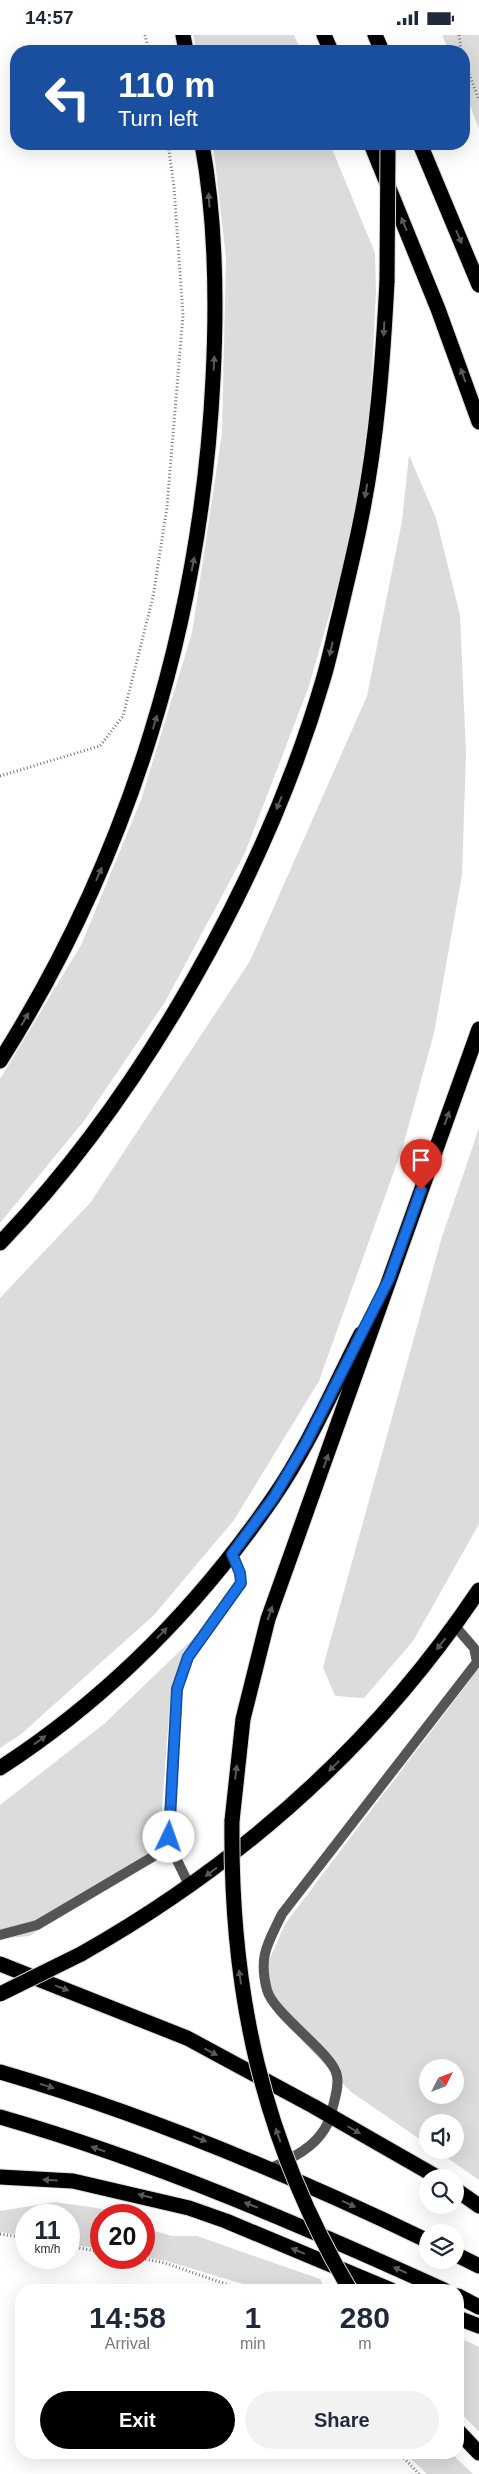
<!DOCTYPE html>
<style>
body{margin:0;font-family:Arial,sans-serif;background:#f2f2f3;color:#1f2937;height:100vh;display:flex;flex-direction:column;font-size:19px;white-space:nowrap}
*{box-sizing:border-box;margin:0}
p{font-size:16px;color:#747a83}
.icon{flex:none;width:28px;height:28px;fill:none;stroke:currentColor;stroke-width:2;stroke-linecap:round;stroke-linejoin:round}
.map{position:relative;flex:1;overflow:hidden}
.drawer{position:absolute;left:15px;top:2249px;width:449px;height:175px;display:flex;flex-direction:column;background:#fff;border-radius:20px;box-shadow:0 5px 20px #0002}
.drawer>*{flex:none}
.hud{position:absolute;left:10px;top:10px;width:460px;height:105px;border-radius:20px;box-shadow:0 5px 20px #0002;background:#1a4fa0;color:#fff;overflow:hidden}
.needle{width:32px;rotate:48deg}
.controls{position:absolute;left:419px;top:2024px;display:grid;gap:10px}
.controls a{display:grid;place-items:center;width:45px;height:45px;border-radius:50%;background:#fff;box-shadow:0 5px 20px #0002;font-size:25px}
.speed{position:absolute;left:15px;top:2169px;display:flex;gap:10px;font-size:25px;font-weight:700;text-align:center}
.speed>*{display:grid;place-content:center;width:65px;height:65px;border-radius:50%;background:#fff;box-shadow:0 5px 20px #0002;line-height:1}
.speed small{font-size:12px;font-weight:400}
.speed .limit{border:8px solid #d22;background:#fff;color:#111}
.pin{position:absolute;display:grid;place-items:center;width:42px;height:42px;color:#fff;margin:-51px -21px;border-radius:50% 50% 50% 0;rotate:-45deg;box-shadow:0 0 5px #0007}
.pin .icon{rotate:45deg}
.me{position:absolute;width:55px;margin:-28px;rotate:3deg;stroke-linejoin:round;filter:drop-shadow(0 0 4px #0008)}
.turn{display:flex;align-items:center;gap:18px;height:105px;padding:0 25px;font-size:22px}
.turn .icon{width:65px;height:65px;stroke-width:2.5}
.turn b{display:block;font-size:35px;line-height:42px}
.eta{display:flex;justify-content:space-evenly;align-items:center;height:85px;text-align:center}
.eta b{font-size:30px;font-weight:600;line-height:35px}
.primary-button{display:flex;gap:10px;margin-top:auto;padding:10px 25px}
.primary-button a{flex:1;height:58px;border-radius:30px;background:#000;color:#fff;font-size:20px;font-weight:600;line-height:58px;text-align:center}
.primary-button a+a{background:#f2f2f3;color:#1f2937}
.status{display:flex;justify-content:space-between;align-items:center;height:35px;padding:0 25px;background:#fff;direction:ltr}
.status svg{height:14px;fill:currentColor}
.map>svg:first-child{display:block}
.green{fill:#dcdcdc;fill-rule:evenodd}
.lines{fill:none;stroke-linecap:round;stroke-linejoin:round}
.highway-casing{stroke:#dbdbdb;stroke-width:17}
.path{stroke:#777;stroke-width:3;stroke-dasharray:1 2.5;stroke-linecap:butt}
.lane{stroke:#555;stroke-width:10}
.highway{stroke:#000;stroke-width:15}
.highway-bridge-casing{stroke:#dbdbdb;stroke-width:17;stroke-linecap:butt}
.highway-bridge{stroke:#000;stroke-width:15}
.oneway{fill:#595959}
.route-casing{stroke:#114b97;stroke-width:12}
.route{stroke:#1a73e8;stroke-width:9}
</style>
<div class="status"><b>14:57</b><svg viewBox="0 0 49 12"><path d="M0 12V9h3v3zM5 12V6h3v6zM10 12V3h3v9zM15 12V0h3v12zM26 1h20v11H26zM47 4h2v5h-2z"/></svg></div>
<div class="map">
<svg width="479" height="2439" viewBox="0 0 479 2439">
<rect width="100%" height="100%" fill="#fff"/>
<g class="green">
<path d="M193 0H294L301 16H197Z"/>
<path d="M442 0H479V94L464 55V16H449Z"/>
<path d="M213 109H330L375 218 376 256 369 397 345 525 309 651 245 818 165 967 84 1086 0 1188V1044L81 910 141 765 192 598 222 398 226 223Z"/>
<path d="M409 420 436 483 460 580 466 718 462 840 434 998 403 1111 319 1346 234 1485 154 1580 20 1700 0 1713V1263L90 1168 250 926 367 661 402 486Z"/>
<path d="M479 1093V1489L413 1606 364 1663 335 1661 323 1632 441 1205Z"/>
<path d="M232 1566 171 1654 158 1825 29 1901 0 1904V1770L104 1689Z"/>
<path d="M479 1633V2145L436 2115H455V2088H428L427 2109 351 2057 279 1982 264 1937 285 1889ZM428 2032H455V2060H428Z"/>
<path d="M55 2167 103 2174 115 2180H101V2214L69 2209V2180H26V2201L0 2197V2176Z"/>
<path d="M144 2193 172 2201H197L320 2244 326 2255H264L166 2226 144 2222Z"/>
<path d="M458 2302 479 2312V2397L458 2375Z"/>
<path d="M405 2418H451L473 2439H427Z"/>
</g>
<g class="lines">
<g class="highway-casing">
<g id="highway">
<path d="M183 0 186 16"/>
<path d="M324 0 331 16"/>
<path d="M375 0 382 16"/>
<path d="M371 109 438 274 479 387"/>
<path d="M420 109 479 250"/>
<path d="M0 1026C130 821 201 586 213 344 217 266 216 185 202 109"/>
<path d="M0 1208C142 1061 266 840 323 645 330 622 334 600 340 577 347 546 355 515 361 484 377 406 383 325 387 246"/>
<path d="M0 1733C108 1663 200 1569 273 1463 308 1412 333 1354 361 1299"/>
<path d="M232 1786 243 1684 268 1584 479 994"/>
<path d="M81 1919C242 1828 376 1709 479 1555"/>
<path d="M0 1929 187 2003 313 2071 437 2142"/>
<path d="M0 2037C148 2080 289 2139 428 2206"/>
<path d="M0 2082C153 2126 299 2189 444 2255"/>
<path d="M0 2142 73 2146 189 2173 226 2186 391 2255"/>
<path d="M455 2154 479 2171"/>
<path d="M455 2219 479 2231"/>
<path d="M458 2261 479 2272"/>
<path d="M458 2283 479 2291"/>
<path d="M458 2396 479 2418"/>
</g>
</g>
<g class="path">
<path d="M145 0 149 16"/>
<path d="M459 0 461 16"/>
<path d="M464 26 479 65"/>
<path d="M0 741 100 711 123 681 153 562 167 472 183 280 174 152 168 109"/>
<path d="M0 2199 26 2203"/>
<path d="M69 2211 101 2217"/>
<path d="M135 2222 165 2228 243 2255"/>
<path d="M399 2418 419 2439"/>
</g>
<g class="lane">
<path d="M190 1852 175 1821 169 1802 177 1654 188 1622 241 1548 240 1537 232 1519"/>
<path d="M0 1900 37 1890 171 1811"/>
<path d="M271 2133C298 2121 326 2106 332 2075 335 2064 339 2051 337 2041 334 2019 274 1980 267 1955 258 1921 268 1908 282 1879L477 1627 474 1613 455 1591"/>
</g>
<use href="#highway" class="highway"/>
<g class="highway-bridge-casing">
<g id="highway-bridge">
<path d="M387 246 388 109"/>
<path d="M232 1786C230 1957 262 2106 350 2255"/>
<path d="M0 1959 81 1919"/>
</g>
</g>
<use href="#highway-bridge" class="highway-bridge"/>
</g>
<defs><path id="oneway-solid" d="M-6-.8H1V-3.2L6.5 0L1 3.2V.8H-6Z" transform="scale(1.25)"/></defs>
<g class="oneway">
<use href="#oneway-solid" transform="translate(209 165) rotate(-94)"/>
<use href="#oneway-solid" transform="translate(404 189) rotate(-112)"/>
<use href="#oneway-solid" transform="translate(459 202) rotate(67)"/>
<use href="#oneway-solid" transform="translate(384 294) rotate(93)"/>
<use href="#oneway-solid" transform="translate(214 328) rotate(-87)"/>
<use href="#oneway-solid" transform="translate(463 340) rotate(-110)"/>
<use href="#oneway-solid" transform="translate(366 456) rotate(99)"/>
<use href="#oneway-solid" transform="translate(193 529) rotate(-79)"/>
<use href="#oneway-solid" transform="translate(331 614) rotate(103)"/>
<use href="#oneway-solid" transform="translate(155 687) rotate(-73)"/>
<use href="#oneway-solid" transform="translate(279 768) rotate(112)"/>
<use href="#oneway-solid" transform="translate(99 839) rotate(-66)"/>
<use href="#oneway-solid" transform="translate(25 984) rotate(-60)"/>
<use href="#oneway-solid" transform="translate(447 1083) rotate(-70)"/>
<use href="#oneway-solid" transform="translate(326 1426) rotate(-71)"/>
<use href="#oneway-solid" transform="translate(270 1578) rotate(-71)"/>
<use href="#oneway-solid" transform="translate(162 1598) rotate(-46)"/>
<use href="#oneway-solid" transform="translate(441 1609) rotate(128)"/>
<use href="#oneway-solid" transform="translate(40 1705) rotate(-36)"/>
<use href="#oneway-solid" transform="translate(334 1731) rotate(136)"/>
<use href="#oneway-solid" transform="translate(236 1737) rotate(-83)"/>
<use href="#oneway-solid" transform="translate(211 1837) rotate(143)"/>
<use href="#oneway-solid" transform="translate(240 1942) rotate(-98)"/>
<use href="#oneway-solid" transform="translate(62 1953) rotate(21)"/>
<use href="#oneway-solid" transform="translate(211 2017) rotate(28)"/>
<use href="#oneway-solid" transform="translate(47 2051) rotate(17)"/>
<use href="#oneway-solid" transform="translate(354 2095) rotate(30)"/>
<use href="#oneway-solid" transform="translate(278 2100) rotate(-109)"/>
<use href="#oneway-solid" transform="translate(200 2104) rotate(22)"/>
<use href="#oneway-solid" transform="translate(98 2114) rotate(-161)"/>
<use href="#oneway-solid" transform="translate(50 2145) rotate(-177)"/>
<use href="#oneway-solid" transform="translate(145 2161) rotate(-166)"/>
<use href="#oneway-solid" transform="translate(349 2169) rotate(25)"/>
<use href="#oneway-solid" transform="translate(251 2170) rotate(-159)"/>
<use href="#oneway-solid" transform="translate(298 2216) rotate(-157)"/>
<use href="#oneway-solid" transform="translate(400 2235) rotate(-156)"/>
</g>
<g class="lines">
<g class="route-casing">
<path id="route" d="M169 1802 177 1654 188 1622 241 1548 240 1538 232 1519 274 1462 306 1408 389 1244 421 1155"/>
</g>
<use href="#route" class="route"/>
</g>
</svg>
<div class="controls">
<a><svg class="needle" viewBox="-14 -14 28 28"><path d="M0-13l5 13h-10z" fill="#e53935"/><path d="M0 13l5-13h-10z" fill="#747a83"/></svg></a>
<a><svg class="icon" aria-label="sound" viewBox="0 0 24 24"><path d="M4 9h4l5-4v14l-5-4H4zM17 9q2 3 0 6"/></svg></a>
<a><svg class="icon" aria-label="search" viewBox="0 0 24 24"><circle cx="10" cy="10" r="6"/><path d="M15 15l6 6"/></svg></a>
<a><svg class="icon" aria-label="layers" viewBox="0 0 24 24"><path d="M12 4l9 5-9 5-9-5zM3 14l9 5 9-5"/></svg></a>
</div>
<div class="speed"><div>11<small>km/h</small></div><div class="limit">20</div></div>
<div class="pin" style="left:421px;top:1155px;background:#d93025"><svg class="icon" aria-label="arrive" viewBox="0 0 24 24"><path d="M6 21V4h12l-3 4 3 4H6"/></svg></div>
<svg class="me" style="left:169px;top:1802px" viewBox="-20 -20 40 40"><circle r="19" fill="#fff"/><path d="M0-13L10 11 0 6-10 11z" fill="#1a73e8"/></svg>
<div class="hud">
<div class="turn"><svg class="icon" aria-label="left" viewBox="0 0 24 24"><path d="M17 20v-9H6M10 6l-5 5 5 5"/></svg><div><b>110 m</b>Turn left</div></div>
</div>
<section class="drawer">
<div class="eta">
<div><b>14:58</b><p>Arrival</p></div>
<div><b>1</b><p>min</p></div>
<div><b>280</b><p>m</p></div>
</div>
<div class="primary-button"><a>Exit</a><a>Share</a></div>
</section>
</div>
